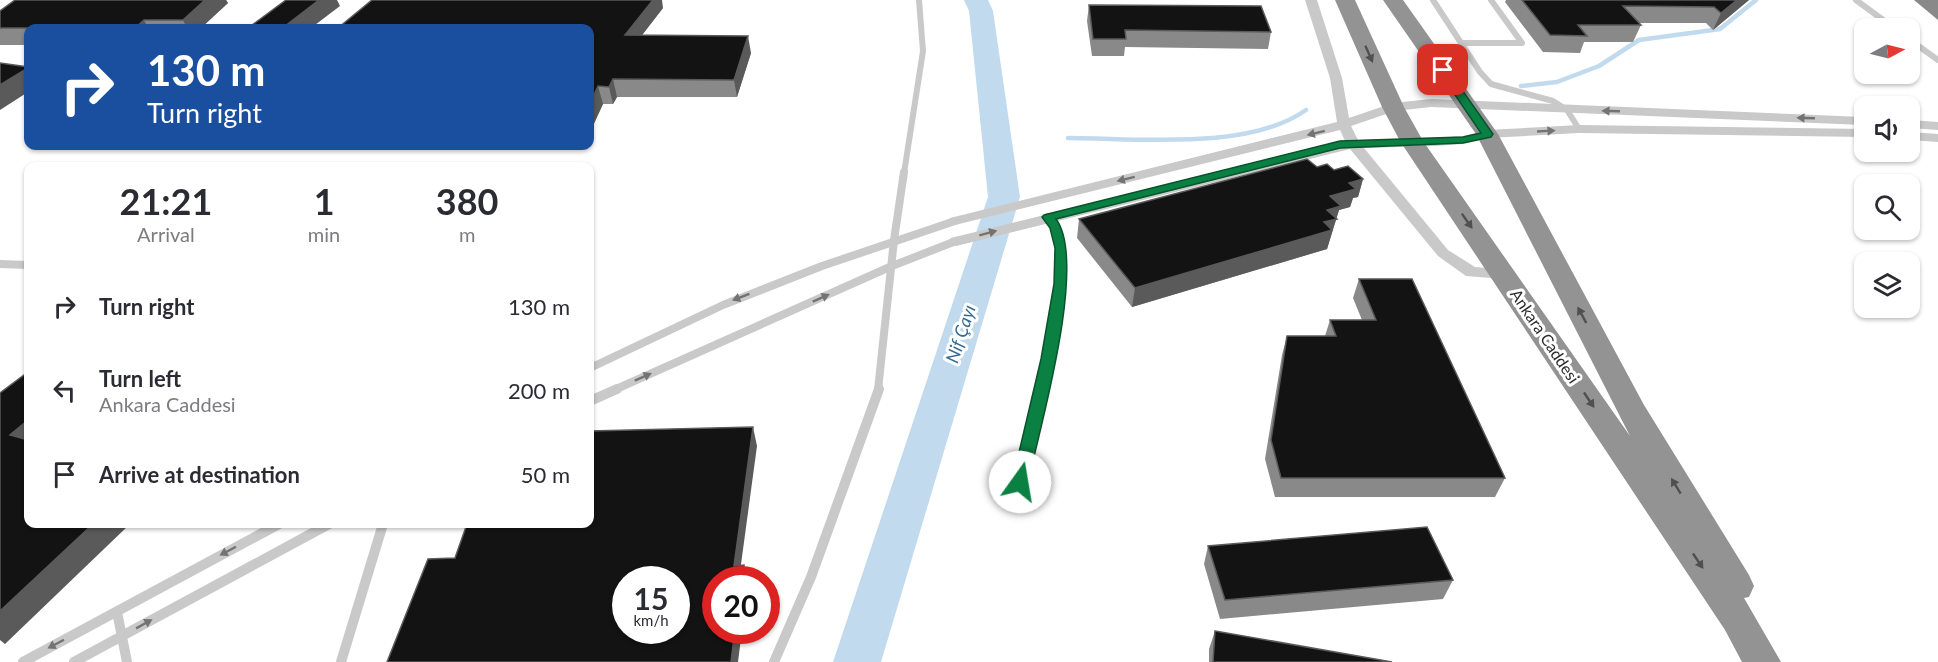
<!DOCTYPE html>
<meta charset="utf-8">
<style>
body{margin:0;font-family:Lato,sans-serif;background:#f2f2f3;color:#2b2b33;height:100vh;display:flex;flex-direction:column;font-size:22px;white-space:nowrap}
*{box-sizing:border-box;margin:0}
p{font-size:20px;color:#7c7c81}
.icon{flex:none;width:33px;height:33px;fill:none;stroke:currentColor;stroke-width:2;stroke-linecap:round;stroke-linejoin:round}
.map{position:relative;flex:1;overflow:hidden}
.sheet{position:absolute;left:24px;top:162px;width:570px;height:366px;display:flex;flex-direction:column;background:#fff;border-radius:12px;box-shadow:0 2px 4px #0004}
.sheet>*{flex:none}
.top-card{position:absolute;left:24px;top:24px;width:570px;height:126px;border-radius:12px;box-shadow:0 2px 4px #0004;background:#1a4fa0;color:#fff;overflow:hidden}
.needle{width:39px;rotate:83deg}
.controls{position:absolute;left:1854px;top:18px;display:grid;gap:12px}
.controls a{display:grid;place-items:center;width:66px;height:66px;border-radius:12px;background:#fff;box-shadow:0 2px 4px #0004;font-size:30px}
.speed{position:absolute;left:612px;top:566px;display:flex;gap:12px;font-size:30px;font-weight:700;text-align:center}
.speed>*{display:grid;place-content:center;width:78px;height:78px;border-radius:50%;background:#fff;box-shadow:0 2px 4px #0004;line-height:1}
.speed small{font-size:15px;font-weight:400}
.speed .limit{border:9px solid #d22;background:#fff;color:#111}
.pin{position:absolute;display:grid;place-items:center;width:51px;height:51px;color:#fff;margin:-26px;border-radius:12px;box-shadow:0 3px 9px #0006}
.me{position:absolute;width:66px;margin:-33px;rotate:13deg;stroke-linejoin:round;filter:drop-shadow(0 0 4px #0008)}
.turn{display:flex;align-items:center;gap:21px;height:126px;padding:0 24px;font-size:27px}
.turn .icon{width:78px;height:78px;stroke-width:2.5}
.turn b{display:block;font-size:42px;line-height:51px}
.eta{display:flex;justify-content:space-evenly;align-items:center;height:102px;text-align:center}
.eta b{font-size:36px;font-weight:700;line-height:42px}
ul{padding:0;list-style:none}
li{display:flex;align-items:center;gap:18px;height:84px;padding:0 24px}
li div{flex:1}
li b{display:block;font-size:22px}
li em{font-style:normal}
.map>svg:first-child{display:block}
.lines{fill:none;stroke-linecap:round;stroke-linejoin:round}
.stream{stroke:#c2daed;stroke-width:4.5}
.river{fill:#c2daed;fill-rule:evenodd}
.lane-far2{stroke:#c9c9c9;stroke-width:6}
.lane-far1{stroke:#c9c9c9;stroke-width:8}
.lane{stroke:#c9c9c9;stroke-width:10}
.street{fill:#c9c9c9;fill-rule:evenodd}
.highway{fill:#939393;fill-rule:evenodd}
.wall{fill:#898989}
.shaded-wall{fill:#5a5a5a}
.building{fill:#131313;stroke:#5a5a5a;stroke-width:1.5;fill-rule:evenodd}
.oneway{fill:#505050}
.oneway2{fill:#737373}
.route{fill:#0b8043;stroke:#07532c;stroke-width:1.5}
.labels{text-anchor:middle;stroke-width:6;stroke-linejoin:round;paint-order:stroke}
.street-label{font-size:16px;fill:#2c2c2c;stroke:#fff}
.water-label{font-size:18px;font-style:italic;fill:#356a92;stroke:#fff}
</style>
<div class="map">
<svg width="1938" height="662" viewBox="0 0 1938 662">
<rect width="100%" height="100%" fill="#fff"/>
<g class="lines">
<g class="stream">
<path d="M1521 86 1557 82 1599 66 1639 40 1720 29 1756 0"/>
<path d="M1068 138C1138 138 1248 151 1306 110"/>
</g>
<path class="river" d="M964 0H988L993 11 1020 197 881 662H833L988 197 969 11Z"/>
<g class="lane-far2">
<path d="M1433 0 1480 72 1491 84 1553 101 1567 110 1579 129"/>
<path d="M1856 0 1894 28"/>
<path d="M1910 40 1938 60"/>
<path d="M1461 43H1522L1491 0"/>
<path d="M904 173 923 51 919 0"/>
</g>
<g class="lane-far1">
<path d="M0 264 28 265"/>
<path d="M590 368 723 305 822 266 955 221"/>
<path d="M614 390 892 266 956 241"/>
<path d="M878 390 894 240 904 172"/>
<path d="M1041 390C1051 344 1078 258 1048 217"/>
</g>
<g class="lane">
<path d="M590 401 617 389"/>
<path d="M1016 502 1041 389"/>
<path d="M117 612 127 662"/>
<path d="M23 662 279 524"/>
<path d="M74 662 329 524"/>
<path d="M341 662 383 524"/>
<path d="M774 662 811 577 879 389"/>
</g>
<g class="street">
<path d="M1305 0H1317L1342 78 1349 118 1393 103 1431 99 1864 117V125L1431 107 1395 111 1351 126 1358 140 1435 138 1463 136 1487 130 1579 125 1864 129V137L1579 133 1487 138 1463 144 1435 146 1364 148 1448 250 1475 267 1510 270 1512 274 1510 278 1504 279 1466 276 1438 256 1350 149 956 246 951 244 948 241 951 238 1345 141 1340 130 955 225 948 221 950 218 1337 122 1330 78Z"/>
<path d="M1910 120 1938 122V130L1910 128Z"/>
<path d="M1910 132 1938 134V142L1910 140Z"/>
</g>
<path class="highway" d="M1335 0H1355L1404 107 1423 141 1630 436 1476 134 1383 0H1403L1498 134 1644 405 1749 575 1754 586 1749 597 1744 598 1781 662H1742L1725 630 1400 141 1382 107Z"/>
</g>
<g class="wall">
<path d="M15 0H226L228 3 201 28H28V45H0V11Z"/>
<path d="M1506 0H1749L1713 30 1706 23H1639L1641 25 1633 42H1584L1580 53 1543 52 1505 2Z"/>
<path d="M1914 0H1938V20Z"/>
<path d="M1089 5 1271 32 1268 49 1125 47 1124 56H1092L1087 21Z"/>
<path d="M663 8 642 35 751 53 737 97H617L613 104H603L591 130H590V28Z"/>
<path d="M1317 167 1334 170 1363 179 1358 197 1353 198 1350 207 1339 210 1327 249 1132 307 1077 238 1079 219Z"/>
<path d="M1359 279 1505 478 1495 497H1275L1265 459 1282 355 1287 336H1325L1330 320H1362L1353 298Z"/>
<path d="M1208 546 1453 580 1443 599 1220 619 1204 564Z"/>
<path d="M1215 631 1392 662H1209V649Z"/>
</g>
<g class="shaded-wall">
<path d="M205 0H226L228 3 201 28H187L183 20Z"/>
<path d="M319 0H337L340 6 311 28H285L284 27Z"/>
<path d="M653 0H662L663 8 629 52 625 35Z"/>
<path d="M1737 0H1749L1713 30 1721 13Z"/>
<path d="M144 20 148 28H135Z"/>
<path d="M748 36 751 53 737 97 734 80Z"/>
<path d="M28 68V92L0 110V85Z"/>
<path d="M613 79 617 97 613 104 609 87Z"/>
<path d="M598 86 603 104 591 130 590 126V104Z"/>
<path d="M1363 179 1358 197 1353 198 1350 207 1339 210 1327 249 1132 307 1135 288 1330 196 1349 183Z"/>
<path d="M28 420V453L10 435Z"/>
<path d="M753 427 757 446 739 579 734 566Z"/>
<path d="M93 524H130L5 644 0 640V611Z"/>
<path d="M744 565 747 579H742Z"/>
<path d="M735 630H742L738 662H731Z"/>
</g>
<g class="building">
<path d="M15 0H205L183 20H144L135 28H0V11Z"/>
<path d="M286 0H319L284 27 300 28H248Z"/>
<path d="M372 0H653L625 35 748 36 734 80 613 79 609 87 598 86 590 104V28H338Z"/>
<path d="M1522 0H1737L1721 13 1714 7 1623 6 1641 25H1578L1587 36 1550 35Z"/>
<path d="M1089 5 1261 6 1271 32 1125 30 1126 39H1093Z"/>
<path d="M0 63 28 67V68L0 85Z"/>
<path d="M1307 159 1317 167 1327 164 1334 170 1348 166 1363 179 1349 183 1356 189 1330 196 1341 206 1327 210 1337 219 1324 222 1332 230 1135 288 1079 219Z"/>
<path d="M1359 279H1412L1505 478H1281L1271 440 1287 336H1336L1330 320H1376Z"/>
<path d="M28 372V420L10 435 28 440V524H93L0 611V393Z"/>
<path d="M753 427 734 566 744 565 742 579H716V630H735L731 662H387L428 559 455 558 467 524H590V431ZM626 579H676V630H626Z"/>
<path d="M1427 527 1453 580 1225 600 1208 546Z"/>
<path d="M1215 631 1392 662H1213Z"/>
</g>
<defs><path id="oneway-solid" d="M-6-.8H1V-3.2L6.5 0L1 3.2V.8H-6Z" transform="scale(1.5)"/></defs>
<g class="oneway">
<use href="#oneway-solid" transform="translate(1369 54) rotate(66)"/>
<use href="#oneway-solid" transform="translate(1467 221) rotate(55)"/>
<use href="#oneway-solid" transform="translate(1582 315) rotate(-118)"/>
<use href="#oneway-solid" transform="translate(1589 400) rotate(56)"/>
<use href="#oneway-solid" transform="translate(1676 486) rotate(-121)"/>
<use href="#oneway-solid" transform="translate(1698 561) rotate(56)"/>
</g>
<g class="oneway2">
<use href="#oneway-solid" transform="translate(1611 111) rotate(-178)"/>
<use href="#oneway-solid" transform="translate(1806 118) rotate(-178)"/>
<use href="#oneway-solid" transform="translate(1546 131) rotate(-3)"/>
<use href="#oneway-solid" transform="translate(1316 133) rotate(166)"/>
<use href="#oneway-solid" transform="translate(1126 179) rotate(166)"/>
<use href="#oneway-solid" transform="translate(988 233) rotate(-15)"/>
<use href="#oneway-solid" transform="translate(741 297) rotate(159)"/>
<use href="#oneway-solid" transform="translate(821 298) rotate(-24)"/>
<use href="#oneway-solid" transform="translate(643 377) rotate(-24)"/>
<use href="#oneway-solid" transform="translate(228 551) rotate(152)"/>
<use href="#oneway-solid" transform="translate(144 624) rotate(-29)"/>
<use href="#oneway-solid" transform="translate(56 644) rotate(152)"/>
</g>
<path class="route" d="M1439 67H1446L1493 134 1491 137 1463 143 1340 148 1056 219C1088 262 1040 427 1028 482L1026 486H1015L1012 482 1041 359 1054 284 1055 248 1050 228 1042 217 1044 215 1340 141 1463 137 1481 133 1438 70Z"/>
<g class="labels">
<g class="street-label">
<text transform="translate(1545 336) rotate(56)" y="6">Ankara Caddesi</text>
</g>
<g class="water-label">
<text transform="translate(961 334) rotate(-72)" y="6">Nif Çayı</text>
</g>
</g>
</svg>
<div class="controls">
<a><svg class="needle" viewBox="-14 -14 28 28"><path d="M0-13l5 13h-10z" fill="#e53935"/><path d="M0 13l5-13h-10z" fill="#7c7c81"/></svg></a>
<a><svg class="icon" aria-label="sound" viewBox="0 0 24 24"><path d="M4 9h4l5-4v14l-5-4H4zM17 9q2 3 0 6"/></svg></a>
<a><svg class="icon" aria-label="search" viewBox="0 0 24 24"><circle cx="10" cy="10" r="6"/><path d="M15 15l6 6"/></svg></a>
<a><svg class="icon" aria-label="layers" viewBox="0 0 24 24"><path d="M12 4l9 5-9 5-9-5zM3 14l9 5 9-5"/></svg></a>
</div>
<div class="speed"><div>15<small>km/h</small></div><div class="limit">20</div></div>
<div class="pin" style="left:1443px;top:70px;background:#d93025"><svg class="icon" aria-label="arrive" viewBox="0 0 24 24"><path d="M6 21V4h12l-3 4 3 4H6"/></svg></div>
<svg class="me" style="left:1020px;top:482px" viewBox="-20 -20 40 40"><circle r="19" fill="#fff"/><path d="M0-13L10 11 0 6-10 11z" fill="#0b8043"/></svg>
<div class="top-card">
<div class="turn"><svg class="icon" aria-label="right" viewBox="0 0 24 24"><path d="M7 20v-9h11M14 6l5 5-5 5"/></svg><div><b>130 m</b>Turn right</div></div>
</div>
<section class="sheet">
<div class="eta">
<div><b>21:21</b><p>Arrival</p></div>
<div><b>1</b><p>min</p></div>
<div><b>380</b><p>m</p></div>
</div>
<ul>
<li><svg class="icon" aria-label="right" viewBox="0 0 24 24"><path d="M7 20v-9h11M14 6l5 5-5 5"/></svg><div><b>Turn right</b></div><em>130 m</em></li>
<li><svg class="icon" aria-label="left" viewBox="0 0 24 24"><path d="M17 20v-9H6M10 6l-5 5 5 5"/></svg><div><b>Turn left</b><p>Ankara Caddesi</p></div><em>200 m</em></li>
<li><svg class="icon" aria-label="arrive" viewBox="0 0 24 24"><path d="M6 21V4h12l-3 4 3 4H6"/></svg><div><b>Arrive at destination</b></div><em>50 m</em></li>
</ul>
</section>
</div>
